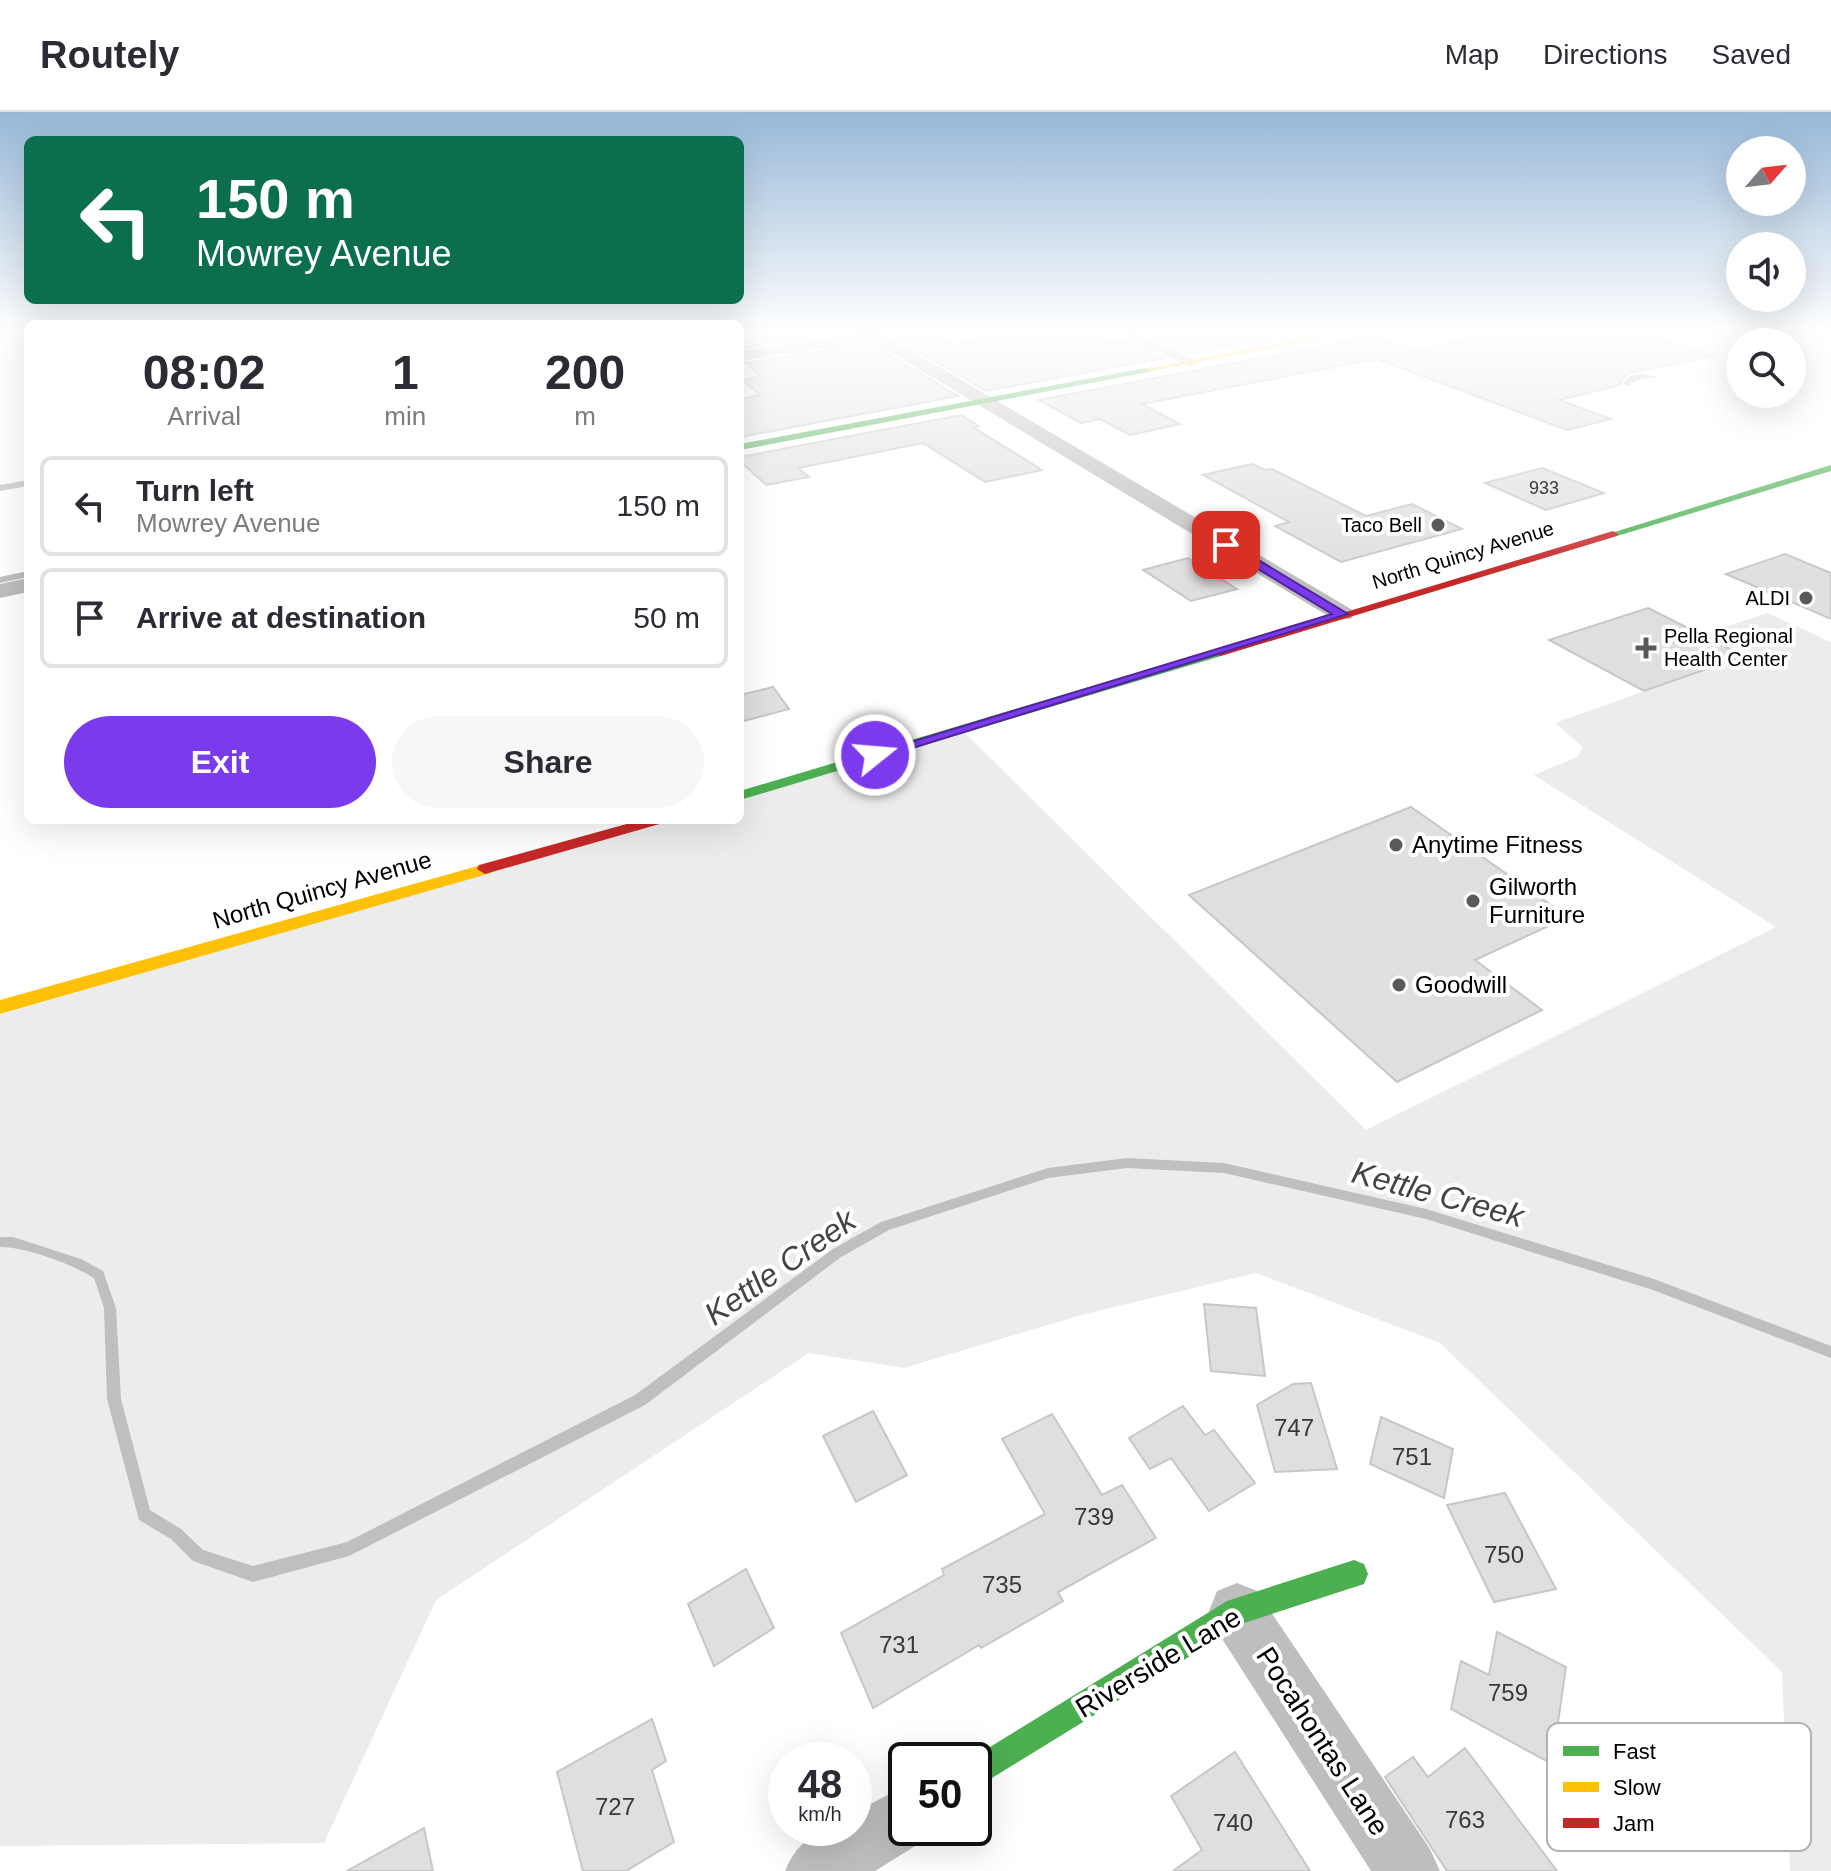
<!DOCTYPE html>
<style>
body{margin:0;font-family:Arial,sans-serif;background:#f7f7f7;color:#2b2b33;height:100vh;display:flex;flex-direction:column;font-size:30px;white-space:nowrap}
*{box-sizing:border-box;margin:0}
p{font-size:26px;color:#7c7c81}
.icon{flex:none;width:44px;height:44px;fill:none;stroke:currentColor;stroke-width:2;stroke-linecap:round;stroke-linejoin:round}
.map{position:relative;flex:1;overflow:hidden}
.sheet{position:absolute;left:24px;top:208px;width:720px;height:504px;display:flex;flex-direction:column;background:#fff;border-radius:12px;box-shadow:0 8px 32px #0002}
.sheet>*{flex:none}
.banner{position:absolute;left:24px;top:24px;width:720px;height:168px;border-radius:12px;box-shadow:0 8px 32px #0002;background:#0b6e4f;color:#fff;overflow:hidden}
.needle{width:52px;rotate:62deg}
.buttons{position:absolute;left:1726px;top:24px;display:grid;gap:16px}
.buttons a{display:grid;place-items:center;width:80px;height:80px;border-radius:50%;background:#fff;box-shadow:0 8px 32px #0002;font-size:40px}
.speed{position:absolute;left:768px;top:1630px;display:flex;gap:16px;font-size:40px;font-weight:700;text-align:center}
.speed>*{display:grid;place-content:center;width:104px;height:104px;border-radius:50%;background:#fff;box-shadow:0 8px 32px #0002;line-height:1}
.speed small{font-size:20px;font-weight:400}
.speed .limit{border:4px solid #111;border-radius:12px;background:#fff;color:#111}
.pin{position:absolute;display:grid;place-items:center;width:68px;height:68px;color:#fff;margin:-34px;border-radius:16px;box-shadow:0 4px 12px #0006}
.me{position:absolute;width:88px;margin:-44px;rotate:73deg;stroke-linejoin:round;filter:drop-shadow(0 0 6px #0008)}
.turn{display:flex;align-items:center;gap:28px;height:168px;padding:0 40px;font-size:36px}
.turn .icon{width:104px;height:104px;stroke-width:2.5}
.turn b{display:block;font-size:56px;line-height:68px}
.eta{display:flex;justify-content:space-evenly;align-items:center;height:136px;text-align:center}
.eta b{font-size:48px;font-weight:800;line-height:56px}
.cta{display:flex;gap:16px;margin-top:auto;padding:16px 40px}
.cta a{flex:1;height:92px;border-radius:48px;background:#7c3aed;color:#fff;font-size:32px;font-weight:800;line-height:92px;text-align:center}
.cta a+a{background:#f7f7f7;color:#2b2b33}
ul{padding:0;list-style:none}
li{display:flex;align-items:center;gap:24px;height:100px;margin:0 16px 12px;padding:0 24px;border:4px solid #e1e1e2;border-radius:12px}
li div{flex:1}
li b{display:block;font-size:30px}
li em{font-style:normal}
header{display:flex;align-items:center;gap:48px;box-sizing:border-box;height:112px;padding:0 40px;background:#fff;border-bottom:2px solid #e1e1e2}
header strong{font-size:38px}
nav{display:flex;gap:44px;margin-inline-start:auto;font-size:28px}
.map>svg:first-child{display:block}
.green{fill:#ececec}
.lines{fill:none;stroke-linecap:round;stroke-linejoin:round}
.stream{fill:#bfbfbf;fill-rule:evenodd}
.building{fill:#dfdfdf;stroke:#c7c7c7;stroke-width:2}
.lane{fill:#bebebe;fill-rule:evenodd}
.street{fill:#bebebe;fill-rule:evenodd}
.fast{fill:#4caf50;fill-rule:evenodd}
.slow{fill:#ffc107;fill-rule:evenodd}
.jam{fill:#c62828;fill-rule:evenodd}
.route{fill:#7c3aed;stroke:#51269a;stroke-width:2}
.poi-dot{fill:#595959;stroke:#fff;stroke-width:3}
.labels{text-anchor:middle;stroke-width:8;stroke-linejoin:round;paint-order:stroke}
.far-number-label{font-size:18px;fill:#383838}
.far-poi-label{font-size:20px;fill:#000;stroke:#fff;text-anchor:end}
.far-street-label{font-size:20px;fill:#000;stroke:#fff}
.poi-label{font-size:24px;fill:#000;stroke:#fff;text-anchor:start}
.street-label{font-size:24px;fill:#000;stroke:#fff}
.near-number-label{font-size:24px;fill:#383838}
.near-street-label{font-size:28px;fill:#000;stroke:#fff}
.near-water-label{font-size:32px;font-style:italic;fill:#444;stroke:#fff}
.key{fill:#fff;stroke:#b2b2b2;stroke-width:2}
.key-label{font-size:22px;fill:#000}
</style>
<header>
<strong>Routely</strong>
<nav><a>Map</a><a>Directions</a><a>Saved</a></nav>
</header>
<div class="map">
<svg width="1831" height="1759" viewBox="0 0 1831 1759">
<rect width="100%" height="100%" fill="#fff"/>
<path class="green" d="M1767 501 1831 530V1759H1790L1782 1560 1440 1231 1256 1161 1081 1203 904 1256 809 1241 436 1488 324 1731 0 1734V903L658 708H740V684L961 617 1366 1018 1776 815 1534 663 1577 645 1583 635 1555 611 1743 544 1702 523Z"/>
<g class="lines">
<path class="stream" d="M1127 1046 1224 1051 1426 1097 1654 1167 1831 1234V1246L1653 1178 1426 1107 1224 1061 1127 1056 1048 1066 889 1118 841 1145 645 1293 349 1444 253 1470 193 1449 171 1427 139 1408 107 1287 104 1196 94 1166C71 1152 27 1135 0 1135V1125H13L81 1147 103 1159 116 1196 121 1287 150 1398 181 1417 203 1438 253 1454 347 1430 635 1283 833 1137 881 1110 1048 1056Z"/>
</g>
<g class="building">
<path d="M740 220H820L824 223 740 236Z"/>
<path d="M930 220 954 233 1025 220 1035 225 1068 220 1077 223 1089 221 1111 231 1128 229 1164 246 986 279 894 225Z"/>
<path d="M1178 220H1303L1188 241 1153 224Z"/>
<path d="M1361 220 1415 238 1503 220H1636L1714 244 1629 261 1621 269V273L1559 288 1611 307 1567 318 1377 247 1142 292 1180 312 1130 323 1100 307 1081 311 1039 288 1350 229Z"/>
<path d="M870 231 958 284 740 325V287L761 283 741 268 761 264 745 251Z"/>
<path d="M961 303 979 314 973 315 1042 358 985 370 923 331 798 356 809 365 766 373 740 349V345Z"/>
<path d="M1252 352 1265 358 1272 357 1366 404 1412 392 1462 417 1341 450 1275 414 1289 410 1203 363Z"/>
<path d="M1542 356 1604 381 1546 398 1485 371Z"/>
<path d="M1785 442 1831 461V507L1726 462Z"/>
<path d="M1188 446 1237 477 1191 489 1143 458Z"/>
<path d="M1648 496 1744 544 1644 579 1549 528Z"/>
<path d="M773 575 789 597 740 610V583Z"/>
<path d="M1411 695 1568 805 1475 848 1542 898 1397 970 1189 783Z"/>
<path d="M1204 1192 1256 1196 1265 1264 1211 1259Z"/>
<path d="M1311 1271 1337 1357 1275 1360 1257 1293 1293 1272Z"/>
<path d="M1183 1294 1205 1323 1214 1318 1255 1371 1209 1399 1171 1346 1150 1357 1129 1326Z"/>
<path d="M873 1299 907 1363 856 1390 823 1324Z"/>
<path d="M1052 1302 1102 1383 1122 1373 1156 1426 1058 1480 1063 1489 981 1536 979 1533 873 1596 841 1521 944 1463 942 1457 1045 1402 1002 1327Z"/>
<path d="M1381 1305 1453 1337 1444 1386 1370 1352Z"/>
<path d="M1505 1381 1556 1477 1494 1490 1447 1393Z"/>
<path d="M746 1457 774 1516 714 1554 688 1492Z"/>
<path d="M1497 1520 1566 1555 1552 1652 1451 1597 1461 1549 1489 1563Z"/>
<path d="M652 1607 666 1649 652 1658 674 1730 626 1759H583L557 1660Z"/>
<path d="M1465 1636 1557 1759H1447L1385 1665 1413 1645 1428 1665Z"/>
<path d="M1235 1640 1310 1759H1173L1202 1738 1171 1684Z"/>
<path d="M424 1716 433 1759H347Z"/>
</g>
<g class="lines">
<g class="lane">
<path d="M1640 262 1660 265 1637 268 1627 274 1623 271 1630 264Z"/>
<path d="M28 368V374L0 379V373Z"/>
<path d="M28 459V465L0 471V465Z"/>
</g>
<g class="street">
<path d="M861 220H880L1351 497 1354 502 1351 507H1333L871 228 740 249V239Z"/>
<path d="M1117 220H1137L1199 250 1191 255 1185 253Z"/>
<path d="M28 466V480L0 486V472Z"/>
<path d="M1237 1471 1257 1479 1430 1737 1440 1759H1371L1217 1519 1209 1499 1217 1479Z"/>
<path d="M906 1673V1716H932L928 1726 875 1759H785C799 1726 819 1716 854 1716V1701Z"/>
</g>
<g class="fast">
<path d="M1151 255 1154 259 740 338V332Z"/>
<path d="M1831 353V359L1617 424 1608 422Z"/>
<path d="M1217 537 1221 538V544L740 688V679Z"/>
<path d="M1354 1448 1364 1452 1368 1462 1364 1472 1244 1511 974 1677V1648H969L1227 1489Z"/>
</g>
<g class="slow">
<path d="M1337 220H1353L1151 259 1147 257Z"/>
<path d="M485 752 493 757 491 761 0 902V888Z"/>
</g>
<g class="jam">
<path d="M1613 419 1618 422 1617 424 1221 544 1211 541Z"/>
<path d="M641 708H666L663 711 485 762 477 757 479 753Z"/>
</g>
</g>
<linearGradient id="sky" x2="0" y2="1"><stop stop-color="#97b8d8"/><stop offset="0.47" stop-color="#fff"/><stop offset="1" stop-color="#fff" stop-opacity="0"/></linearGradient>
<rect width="1831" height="466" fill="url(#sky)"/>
<path class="route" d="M1222 431H1230L1348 502 880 646 875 648 868 643 1332 502 1222 435Z"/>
<g class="poi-dot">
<circle cx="1438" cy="413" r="8"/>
<circle cx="1806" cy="486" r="8"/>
<path d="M1642 524h8v8h8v8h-8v8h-8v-8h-8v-8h8z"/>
<circle cx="1396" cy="733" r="8"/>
<circle cx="1473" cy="789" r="8"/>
<circle cx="1399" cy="873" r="8"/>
</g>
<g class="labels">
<g class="far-number-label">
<text x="1544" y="382">933</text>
</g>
<g class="far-poi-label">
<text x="1422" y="420">Taco Bell</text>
<text x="1790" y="493">ALDI</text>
<text x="1664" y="531" text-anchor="start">Pella Regional<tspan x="1664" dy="23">Health Center</tspan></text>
</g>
<g class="far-street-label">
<text transform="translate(1463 443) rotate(-17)" y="7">North Quincy Avenue</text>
</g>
<g class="poi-label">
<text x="1412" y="741">Anytime Fitness</text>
<text x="1489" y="783">Gilworth<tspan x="1489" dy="28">Furniture</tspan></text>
<text x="1415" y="881">Goodwill</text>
</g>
<g class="street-label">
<text transform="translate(322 778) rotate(-16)" y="8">North Quincy Avenue</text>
</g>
<g class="near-number-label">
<text x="1294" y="1324">747</text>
<text x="1412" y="1353">751</text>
<text x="1094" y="1413">739</text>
<text x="1504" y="1451">750</text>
<text x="1002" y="1481">735</text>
<text x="899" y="1541">731</text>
<text x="1508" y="1589">759</text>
<text x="615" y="1703">727</text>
<text x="1465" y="1716">763</text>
<text x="1233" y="1719">740</text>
</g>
<g class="near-street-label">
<text transform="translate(1158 1550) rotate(-31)" y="10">Riverside Lane</text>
<text transform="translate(1323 1629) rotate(57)" y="10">Pocahontas Lane</text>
</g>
<g class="near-water-label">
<text transform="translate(1438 1082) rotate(15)" y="11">Kettle Creek</text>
<text transform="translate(780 1155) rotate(-35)" y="11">Kettle Creek</text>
</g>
</g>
<rect x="1547" y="1611" width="264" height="128" rx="12" class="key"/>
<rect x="1563" y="1634" width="36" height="10" fill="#4caf50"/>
<rect x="1563" y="1670" width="36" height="10" fill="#ffc107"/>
<rect x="1563" y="1706" width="36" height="10" fill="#c62828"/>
<g class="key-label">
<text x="1613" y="1647">Fast</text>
<text x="1613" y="1683">Slow</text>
<text x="1613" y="1719">Jam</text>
</g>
</svg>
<div class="buttons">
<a><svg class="needle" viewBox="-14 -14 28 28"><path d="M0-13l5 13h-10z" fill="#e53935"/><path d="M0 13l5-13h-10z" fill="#7c7c81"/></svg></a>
<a><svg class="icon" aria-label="sound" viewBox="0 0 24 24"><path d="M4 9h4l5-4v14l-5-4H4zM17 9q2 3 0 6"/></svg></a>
<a><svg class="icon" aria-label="search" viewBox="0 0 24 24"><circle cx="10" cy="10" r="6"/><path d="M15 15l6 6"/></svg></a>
</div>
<div class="speed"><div>48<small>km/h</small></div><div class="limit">50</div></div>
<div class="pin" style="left:1226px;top:433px;background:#d93025"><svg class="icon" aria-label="arrive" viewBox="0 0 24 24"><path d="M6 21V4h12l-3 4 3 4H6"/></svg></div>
<svg class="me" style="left:875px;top:643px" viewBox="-20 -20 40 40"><circle r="17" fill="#7c3aed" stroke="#fff" stroke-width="3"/><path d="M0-11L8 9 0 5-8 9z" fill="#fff"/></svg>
<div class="banner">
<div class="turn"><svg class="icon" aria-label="left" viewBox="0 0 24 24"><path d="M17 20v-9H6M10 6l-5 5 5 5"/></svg><div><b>150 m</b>Mowrey Avenue</div></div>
</div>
<section class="sheet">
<div class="eta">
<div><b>08:02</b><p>Arrival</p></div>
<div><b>1</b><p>min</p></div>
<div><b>200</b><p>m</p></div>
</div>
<ul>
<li><svg class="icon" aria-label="left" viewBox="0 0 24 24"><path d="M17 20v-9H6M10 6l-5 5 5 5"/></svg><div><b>Turn left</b><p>Mowrey Avenue</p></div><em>150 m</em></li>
<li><svg class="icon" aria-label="arrive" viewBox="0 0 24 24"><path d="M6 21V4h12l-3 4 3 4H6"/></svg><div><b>Arrive at destination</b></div><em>50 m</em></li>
</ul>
<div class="cta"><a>Exit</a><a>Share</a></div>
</section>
</div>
